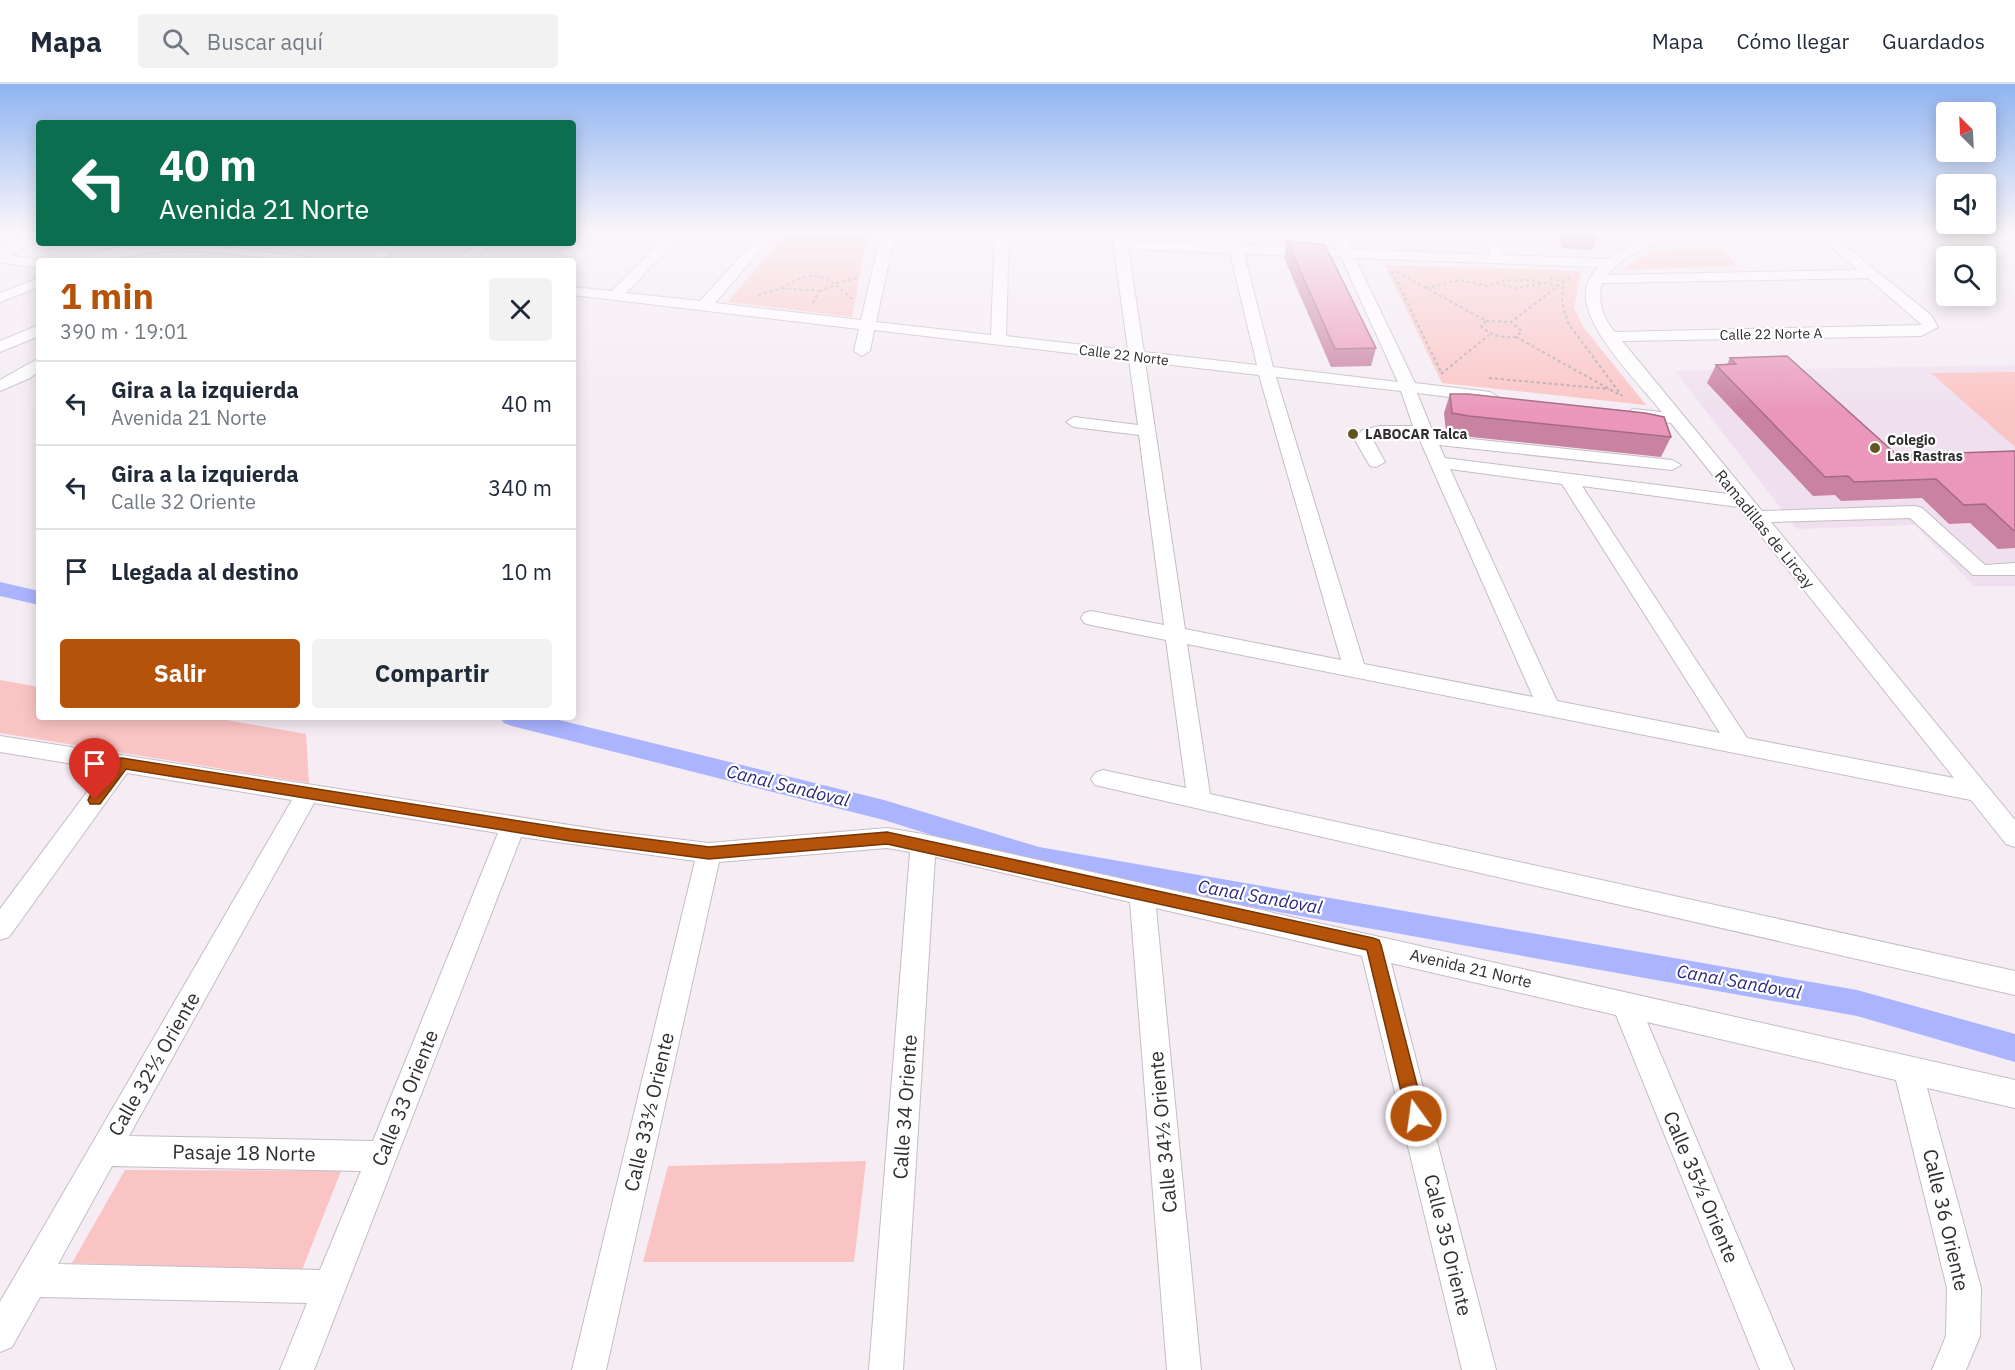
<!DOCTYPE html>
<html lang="es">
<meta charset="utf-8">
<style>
body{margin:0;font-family:"IBM Plex Sans",sans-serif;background:#f2f2f3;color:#1f2937;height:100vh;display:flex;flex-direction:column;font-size:22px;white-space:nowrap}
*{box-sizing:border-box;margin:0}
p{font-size:20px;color:#747a83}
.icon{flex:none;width:33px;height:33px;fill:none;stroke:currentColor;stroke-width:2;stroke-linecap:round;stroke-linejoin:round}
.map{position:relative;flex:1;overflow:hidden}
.side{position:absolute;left:36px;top:174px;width:540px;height:462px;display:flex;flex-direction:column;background:#fff;border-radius:6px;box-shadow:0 3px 15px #0003}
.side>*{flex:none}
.top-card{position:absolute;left:36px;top:36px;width:540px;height:126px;border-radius:6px;box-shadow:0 3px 15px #0003;background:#0b6e4f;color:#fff;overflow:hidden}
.needle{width:39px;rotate:336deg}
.buttons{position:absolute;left:1936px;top:18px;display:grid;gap:12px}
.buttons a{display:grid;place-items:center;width:60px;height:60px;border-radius:6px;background:#fff;box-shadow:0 3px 15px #0003;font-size:30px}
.pin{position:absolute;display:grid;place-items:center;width:51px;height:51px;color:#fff;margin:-62px -26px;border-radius:50% 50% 50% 0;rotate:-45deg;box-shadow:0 0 6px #0007}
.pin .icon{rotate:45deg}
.me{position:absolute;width:66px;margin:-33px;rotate:346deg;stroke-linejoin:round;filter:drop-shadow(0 0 4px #0008)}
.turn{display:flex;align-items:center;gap:21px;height:126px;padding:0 24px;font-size:27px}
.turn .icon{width:78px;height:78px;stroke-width:2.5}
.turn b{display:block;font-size:42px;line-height:51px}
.round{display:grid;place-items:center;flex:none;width:63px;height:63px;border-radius:6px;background:#f2f2f3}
.head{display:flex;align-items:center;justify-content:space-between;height:102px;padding:0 24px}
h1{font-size:36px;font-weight:700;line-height:45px;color:#b45309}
.cta{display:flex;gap:12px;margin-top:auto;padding:12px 24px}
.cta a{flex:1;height:69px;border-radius:6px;background:#b45309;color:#fff;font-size:24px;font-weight:700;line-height:69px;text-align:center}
.cta a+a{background:#f2f2f3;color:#1f2937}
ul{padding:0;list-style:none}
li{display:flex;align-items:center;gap:18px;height:84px;padding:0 24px;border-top:2px solid #e0e1e3}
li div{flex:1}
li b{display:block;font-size:22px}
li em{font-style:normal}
header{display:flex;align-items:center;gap:36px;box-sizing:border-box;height:84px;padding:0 30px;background:#fff;border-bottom:2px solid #e0e1e3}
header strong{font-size:28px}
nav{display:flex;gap:33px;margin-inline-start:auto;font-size:21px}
.search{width:420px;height:54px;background:#f2f2f3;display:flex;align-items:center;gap:15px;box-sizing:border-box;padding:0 21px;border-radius:6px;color:#747a83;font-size:22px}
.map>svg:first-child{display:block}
.built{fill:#f0e0ef}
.green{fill:#fbc4c4}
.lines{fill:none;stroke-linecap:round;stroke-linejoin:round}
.canal{fill:#aab4ff;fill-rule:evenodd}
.minor-casing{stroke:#c5bdc5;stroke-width:2}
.path{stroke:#afa8ae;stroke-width:2;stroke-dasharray:3 3;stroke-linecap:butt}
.minor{fill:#fff;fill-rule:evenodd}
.wall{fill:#c982a0}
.building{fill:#ea97ba;stroke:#a46a82;stroke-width:1.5}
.route{fill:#b45309;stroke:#753606;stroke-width:1.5}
.poi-dot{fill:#635522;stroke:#fff;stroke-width:2}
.labels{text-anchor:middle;stroke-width:4.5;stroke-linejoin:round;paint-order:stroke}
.far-street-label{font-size:14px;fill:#312d30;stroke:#fff}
.far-poi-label{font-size:14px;font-weight:bold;fill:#312d30;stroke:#fff;text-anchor:start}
.street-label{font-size:16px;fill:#312d30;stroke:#fff}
.water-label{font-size:18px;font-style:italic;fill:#2a277b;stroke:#fff}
.near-street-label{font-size:20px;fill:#312d30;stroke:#fff}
</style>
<header>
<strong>Mapa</strong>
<div class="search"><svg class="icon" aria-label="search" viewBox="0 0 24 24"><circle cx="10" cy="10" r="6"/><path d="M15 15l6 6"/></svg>Buscar aquí</div>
<nav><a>Mapa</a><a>Cómo llegar</a><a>Guardados</a></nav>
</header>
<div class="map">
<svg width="2015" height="1286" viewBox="0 0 2015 1286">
<rect width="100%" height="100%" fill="#f5ecf4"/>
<path class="built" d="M2015 281V502H1974L1915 441 1797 445 1675 287Z"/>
<g class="green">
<path d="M786 149H868L852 233 728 218Z"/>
<path d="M1723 165 1737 182 1625 186C1649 159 1690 166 1723 165Z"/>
<path d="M1385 181 1581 187 1574 224 1584 244 1646 321 1442 299Z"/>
<path d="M2015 288V363L1931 289Z"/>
<path d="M0 596 39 603V633H210L306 650 309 699 0 649Z"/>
<path d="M866 1077 854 1178H643L668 1082Z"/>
<path d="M125 1086 341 1087 302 1186 72 1179Z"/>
</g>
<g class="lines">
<g class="canal">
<path d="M0 498 39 507V521L0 512Z"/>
<path d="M500 633H547L884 716 1039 763 1857 906 2015 950V978L1857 932 1039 785 884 736 512 642 504 639Z"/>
</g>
<g class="minor-casing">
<g id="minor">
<path d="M32 149H39V156L10 171 44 177H39V184L0 178V166Z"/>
<path d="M581 149H595L565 177H550Z"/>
<path d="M669 149H683L626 209 700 217 762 149H775L715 219 861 236 881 149H895L876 238 991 251 995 149H1009L1006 252 1128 266 1112 149H1126L1127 157 1228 161V149H1238L1242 161 1337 165 1329 149H1343L1351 165 1490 171 1479 149H1493L1503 171 1606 175 1655 149H1673L1624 175 1606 191 1858 186 1815 149H1829L1931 231 1938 243 1921 252 1622 257 1762 427 1915 422 1922 424 1985 481 2015 479V491H1973L1910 434 1771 438 2015 736V763L2006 760 1971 716 1187 560 1210 710 2015 887V911L1095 701 1091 695 1095 689 1103 686 1186 704 1166 556 1091 541 1084 539 1081 534 1084 529 1091 527 1164 541 1139 351 1074 343 1066 338 1074 333 1138 341 1129 276 874 246 870 267 862 272 854 267 859 245 573 211V203L612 207ZM1128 165 1230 169 1257 281 1144 268ZM1244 170 1341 173 1398 298 1273 283ZM1355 174 1598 183C1592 190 1587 198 1586 207 1582 244 1640 300 1662 328L1633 325 1625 330 1633 335 1671 339 1728 410 1445 374 1439 361 1672 386 1681 381 1672 376 1434 351 1417 309 1490 318 1498 313 1490 308 1415 299ZM1868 194 1922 241 1615 248C1603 235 1597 216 1602 199ZM1145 278 1259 291 1341 576 1185 545ZM1276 293 1401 307 1413 342H1380L1362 346 1355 356 1370 382 1376 383 1385 378 1373 356 1374 354 1418 352 1533 613 1364 580ZM1450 385 1562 400 1720 649 1557 617ZM1582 402 1738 423 1954 694 1747 654Z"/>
<path d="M186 159 310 173 317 177C268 177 219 165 170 167 141 168 113 177 84 177 100 160 163 159 186 159Z"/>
<path d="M387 159H403L381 177H365Z"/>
<path d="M478 159H493L472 177H456Z"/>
<path d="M39 194V203L0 218V209Z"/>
<path d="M39 241V252L0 268V257Z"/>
<path d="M39 274V287L30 294 0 307V296Z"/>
<path d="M0 652 608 747 709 759 887 744 923 750 2015 996V1024L1927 1004 1981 1204 1980 1252 1966 1286H1932L1946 1252 1947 1204 1896 996 1647 938 1794 1286H1760L1616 931 1391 879 1496 1286H1462L1362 872 1156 824 1201 1286H1167L1130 818 935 773 903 1286H869L910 768 887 764 719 778 606 1286H572L695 777 521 753 314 1286H280L307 1219 40 1213 12 1263 0 1268V1218L292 716 127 689 9 853 0 856V825L104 685 0 668ZM314 719 498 749 373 1057 129 1052ZM112 1082 361 1087 320 1186 58 1180Z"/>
</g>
</g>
<g class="path">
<path d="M1392 187 1442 290"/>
<path d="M1397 188 1486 237 1481 242C1491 252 1502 254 1516 253L1522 247 1511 238 1570 193"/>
<path d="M1550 194 1563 198 1562 218 1568 239 1622 312"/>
<path d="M1526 196 1557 201"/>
<path d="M836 199 859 194"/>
<path d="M1497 199 1515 204 1541 200"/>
<path d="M1426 204 1459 196 1487 202 1502 197 1527 196"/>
<path d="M819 207 836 201"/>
<path d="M758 211 783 204"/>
<path d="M813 219 819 207 783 204C816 181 829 194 854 217"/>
<path d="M1486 237 1511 238"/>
<path d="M1516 253 1620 311"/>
<path d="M1441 290 1489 251"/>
<path d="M1489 294 1609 305"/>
</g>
<use href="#minor" class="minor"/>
</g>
<g class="wall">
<path d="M1559 149H1599L1592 166 1562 164Z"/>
<path d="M1287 157 1376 264 1371 282 1331 283 1284 174Z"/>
<path d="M1730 274 1897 371 2015 367V464L1998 465 1970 439 1949 440 1922 414 1841 417 1835 411 1813 412 1707 299 1716 281 1727 280Z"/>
<path d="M1450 310 1671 353 1661 373 1462 352 1446 348 1444 329Z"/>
</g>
<g class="building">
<path d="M1287 157 1325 161 1376 264 1335 265Z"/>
<path d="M1787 272 1897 371 2015 367V446H2013L1985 420 1964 421 1936 395 1854 398 1848 392 1825 393 1716 281 1736 280 1730 274Z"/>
<path d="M1450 310H1468L1645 329 1664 333 1671 353 1469 332 1452 329Z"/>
</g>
<linearGradient id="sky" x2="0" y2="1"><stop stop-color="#8fb4f1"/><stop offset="0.45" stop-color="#faf6fa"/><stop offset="1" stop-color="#faf6fa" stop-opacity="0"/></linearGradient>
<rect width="2015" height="329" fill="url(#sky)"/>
<path class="route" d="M122 674 570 745 709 763 887 748 1373 854 1379 856 1381 861 1425 1032 1423 1038 1416 1041 1410 1038 1407 1032 1367 866 887 760 709 775 570 757 126 685 100 720H90L88 716 90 712 117 675Z"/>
<g class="poi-dot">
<circle cx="1353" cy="350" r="6"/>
<circle cx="1875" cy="364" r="6"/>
</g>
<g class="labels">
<g class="far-street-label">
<text transform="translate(1771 250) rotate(-1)" y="5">Calle 22 Norte A</text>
<text transform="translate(1124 271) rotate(7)" y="5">Calle 22 Norte</text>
</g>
<g class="far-poi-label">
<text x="1365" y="355">LABOCAR Talca</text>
<text x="1887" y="361">Colegio<tspan x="1887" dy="16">Las Rastras</tspan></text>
</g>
<g class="street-label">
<text transform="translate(1765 445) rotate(51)" y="6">Ramadillas de Lircay</text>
<text transform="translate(1471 884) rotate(13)" y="6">Avenida 21 Norte</text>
</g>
<g class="water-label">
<text transform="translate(788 702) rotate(14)" y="6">Canal Sandoval</text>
<text transform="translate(1260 813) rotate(10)" y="6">Canal Sandoval</text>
<text transform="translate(1739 898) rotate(10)" y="6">Canal Sandoval</text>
</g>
<g class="near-street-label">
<text transform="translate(154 980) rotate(-60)" y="7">Calle 32½ Oriente</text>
<text transform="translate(405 1014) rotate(-68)" y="7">Calle 33 Oriente</text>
<text transform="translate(905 1023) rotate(-86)" y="7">Calle 34 Oriente</text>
<text transform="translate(649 1028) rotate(-77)" y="7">Calle 33½ Oriente</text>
<text transform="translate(1163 1048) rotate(-95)" y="7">Calle 34½ Oriente</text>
<text transform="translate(244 1069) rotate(1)" y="7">Pasaje 18 Norte</text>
<text transform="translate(1701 1103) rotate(67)" y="7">Calle 35½ Oriente</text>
<text transform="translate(1946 1136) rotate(77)" y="7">Calle 36 Oriente</text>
<text transform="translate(1448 1161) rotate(76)" y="7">Calle 35 Oriente</text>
</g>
</g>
</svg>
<div class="buttons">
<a><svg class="needle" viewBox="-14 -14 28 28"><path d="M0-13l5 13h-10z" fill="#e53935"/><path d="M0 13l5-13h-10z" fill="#747a83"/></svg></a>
<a><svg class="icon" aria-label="sound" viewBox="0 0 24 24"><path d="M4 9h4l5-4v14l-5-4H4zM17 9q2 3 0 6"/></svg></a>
<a><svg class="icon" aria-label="search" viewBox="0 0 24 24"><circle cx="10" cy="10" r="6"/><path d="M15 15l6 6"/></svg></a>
</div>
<div class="pin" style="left:95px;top:716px;background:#d93025"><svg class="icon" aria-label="arrive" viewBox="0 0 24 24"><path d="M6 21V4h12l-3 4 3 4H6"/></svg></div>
<svg class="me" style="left:1416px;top:1032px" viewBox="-20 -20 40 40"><circle r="17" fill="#b45309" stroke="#fff" stroke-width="3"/><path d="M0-11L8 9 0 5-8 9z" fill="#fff"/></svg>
<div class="top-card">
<div class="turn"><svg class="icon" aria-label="left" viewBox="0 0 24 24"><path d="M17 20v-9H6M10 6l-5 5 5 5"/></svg><div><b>40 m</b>Avenida 21 Norte</div></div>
</div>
<section class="side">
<div class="head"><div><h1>1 min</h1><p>390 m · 19:01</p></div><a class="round"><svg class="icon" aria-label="close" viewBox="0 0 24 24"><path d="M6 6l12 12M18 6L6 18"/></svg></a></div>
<ul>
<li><svg class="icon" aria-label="left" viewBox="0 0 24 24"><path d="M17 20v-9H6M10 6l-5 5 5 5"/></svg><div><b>Gira a la izquierda</b><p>Avenida 21 Norte</p></div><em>40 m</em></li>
<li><svg class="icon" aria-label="left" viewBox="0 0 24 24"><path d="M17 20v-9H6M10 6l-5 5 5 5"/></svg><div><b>Gira a la izquierda</b><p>Calle 32 Oriente</p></div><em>340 m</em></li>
<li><svg class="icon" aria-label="arrive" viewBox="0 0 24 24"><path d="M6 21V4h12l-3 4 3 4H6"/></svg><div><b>Llegada al destino</b></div><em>10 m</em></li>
</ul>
<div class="cta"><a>Salir</a><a>Compartir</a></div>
</section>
</div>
